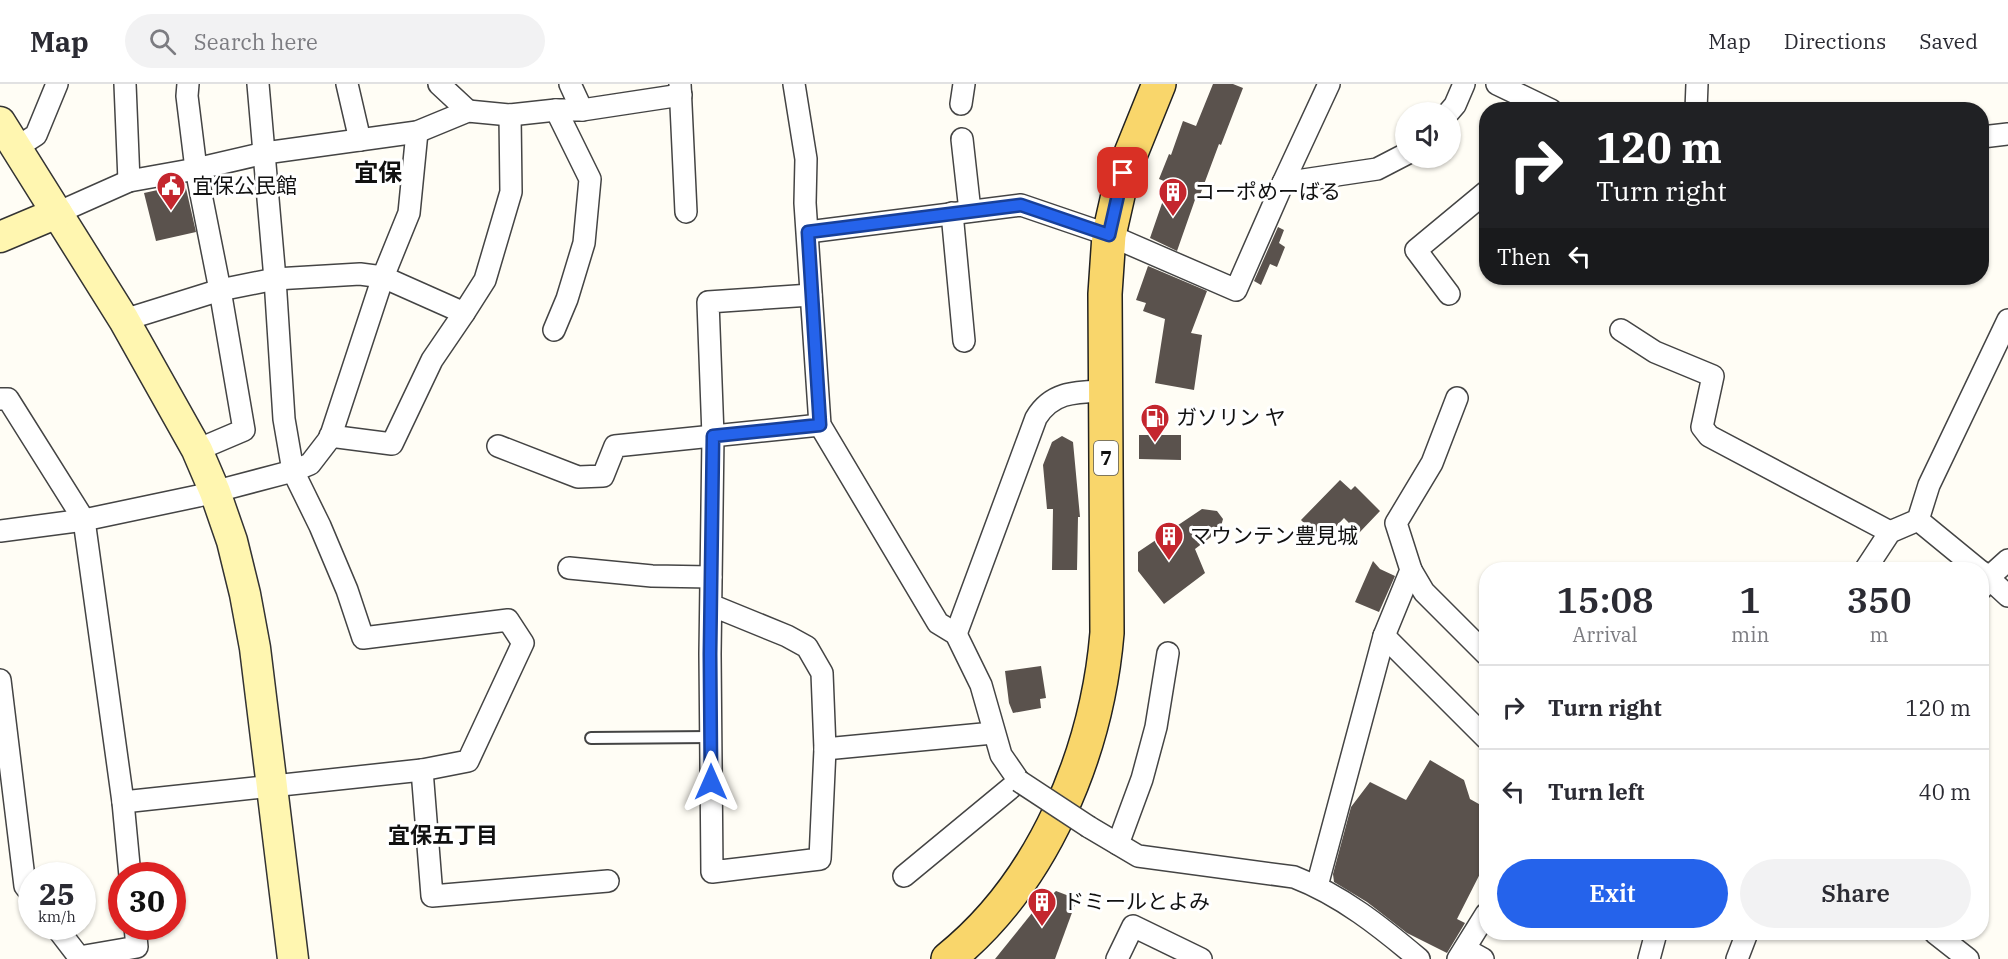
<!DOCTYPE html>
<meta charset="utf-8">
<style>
body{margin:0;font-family:"IBM Plex Serif","Noto Sans JP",serif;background:#f2f2f3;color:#2b2b33;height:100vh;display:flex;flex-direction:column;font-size:22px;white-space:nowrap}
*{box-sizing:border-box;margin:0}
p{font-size:20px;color:#7c7c81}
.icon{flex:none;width:33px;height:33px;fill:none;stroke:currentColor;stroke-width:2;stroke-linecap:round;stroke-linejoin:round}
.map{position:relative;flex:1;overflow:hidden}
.drawer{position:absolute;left:1479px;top:478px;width:510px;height:378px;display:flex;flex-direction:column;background:#fff;border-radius:24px;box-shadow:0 2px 4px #0004}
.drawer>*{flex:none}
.banner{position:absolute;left:1479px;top:18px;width:510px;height:183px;border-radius:24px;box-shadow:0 2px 4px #0004;background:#202124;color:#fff;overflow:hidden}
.fabs{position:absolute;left:1395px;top:18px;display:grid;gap:12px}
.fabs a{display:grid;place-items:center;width:66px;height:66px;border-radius:50%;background:#fff;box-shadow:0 2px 4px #0004;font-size:30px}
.speed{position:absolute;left:18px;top:778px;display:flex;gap:12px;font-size:30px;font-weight:700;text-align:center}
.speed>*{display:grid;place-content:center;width:78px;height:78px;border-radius:50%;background:#fff;box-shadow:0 2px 4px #0004;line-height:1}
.speed small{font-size:15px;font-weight:400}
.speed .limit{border:9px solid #d22;background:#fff;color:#111}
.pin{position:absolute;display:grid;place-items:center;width:51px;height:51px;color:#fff;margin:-26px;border-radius:12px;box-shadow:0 3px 9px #0006}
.me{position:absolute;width:66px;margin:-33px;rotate:0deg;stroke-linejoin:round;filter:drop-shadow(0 0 4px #0008)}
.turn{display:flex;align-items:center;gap:21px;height:126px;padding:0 18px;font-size:27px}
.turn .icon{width:78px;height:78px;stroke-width:2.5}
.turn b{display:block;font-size:42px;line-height:51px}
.then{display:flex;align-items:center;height:57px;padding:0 18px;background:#0003;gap:12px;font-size:22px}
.eta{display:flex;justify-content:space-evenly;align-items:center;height:102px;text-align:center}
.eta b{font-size:36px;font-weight:600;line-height:42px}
.primary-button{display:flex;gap:12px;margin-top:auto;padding:12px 18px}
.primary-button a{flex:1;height:69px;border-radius:36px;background:#2563eb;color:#fff;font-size:24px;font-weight:600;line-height:69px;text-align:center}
.primary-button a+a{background:#f2f2f3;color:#2b2b33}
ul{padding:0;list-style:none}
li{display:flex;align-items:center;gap:18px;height:84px;padding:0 18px;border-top:2px solid #e1e1e2}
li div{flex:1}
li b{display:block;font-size:22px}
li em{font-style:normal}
header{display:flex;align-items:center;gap:36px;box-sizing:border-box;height:84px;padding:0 30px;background:#fff;border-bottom:2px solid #e1e1e2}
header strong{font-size:28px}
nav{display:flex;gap:33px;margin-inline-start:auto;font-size:21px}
.search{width:420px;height:54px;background:#f2f2f3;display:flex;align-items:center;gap:15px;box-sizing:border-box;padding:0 21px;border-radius:33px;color:#7c7c81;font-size:22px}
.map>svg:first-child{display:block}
.building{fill:#5a524d}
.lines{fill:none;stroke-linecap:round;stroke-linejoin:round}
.lane-casing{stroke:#444;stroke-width:14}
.street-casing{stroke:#444;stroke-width:24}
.secondary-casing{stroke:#333;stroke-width:33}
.primary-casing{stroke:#222;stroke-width:36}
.lane{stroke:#fff;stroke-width:10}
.street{stroke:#fff;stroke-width:21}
.secondary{stroke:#fff6b0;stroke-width:30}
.primary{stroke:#f9d66b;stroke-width:33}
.street-bridge-casing{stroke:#444;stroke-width:24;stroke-linecap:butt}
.street-bridge{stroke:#fff;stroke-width:21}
.route-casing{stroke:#184099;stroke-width:15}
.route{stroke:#2563eb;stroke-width:10}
.labels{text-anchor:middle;stroke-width:6;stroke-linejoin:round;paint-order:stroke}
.shield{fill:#fff;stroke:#585858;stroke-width:1.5}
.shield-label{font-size:20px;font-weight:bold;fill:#111}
.poi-label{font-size:21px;fill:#111;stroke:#fff;text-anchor:start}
.neighbourhood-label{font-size:22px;font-weight:bold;fill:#111;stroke:#fff}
.quarter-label{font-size:24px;font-weight:bold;fill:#111;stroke:#fff}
</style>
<header>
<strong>Map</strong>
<div class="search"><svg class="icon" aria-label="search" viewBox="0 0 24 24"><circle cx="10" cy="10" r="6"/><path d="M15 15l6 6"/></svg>Search here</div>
<nav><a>Map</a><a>Directions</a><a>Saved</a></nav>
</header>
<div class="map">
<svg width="2008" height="875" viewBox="0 0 2008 875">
<rect width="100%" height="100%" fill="#fffdf5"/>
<g class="building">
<path d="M1213 0H1233L1243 4 1221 61 1219 60 1200 111 1197 110 1177 167 1150 154 1169 99 1159 95 1169 70 1171 71 1183 37 1196 42Z"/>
<path d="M185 100 196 148 156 157 144 109Z"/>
<path d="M1278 143 1284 146 1279 159 1285 163 1277 183 1270 180 1261 201 1254 197Z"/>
<path d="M1148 182 1207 207 1191 249 1202 251 1194 306 1155 299 1165 235 1143 227 1146 219 1136 216Z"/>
<path d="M1139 351H1181V376L1139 375Z"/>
<path d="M1062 352 1073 358 1080 433H1078L1077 486H1052L1053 425H1047L1043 381 1052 358Z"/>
<path d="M1340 396 1351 406 1355 402 1380 427 1359 449 1344 434 1322 457 1301 436Z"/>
<path d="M1202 425 1217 427 1223 435 1220 446 1195 465 1205 489 1164 520 1138 487V468Z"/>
<path d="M1373 477 1380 485 1395 492 1379 528 1355 518Z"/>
<path d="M1041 582 1046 614 1040 615 1041 624 1013 629 1009 619 1005 587Z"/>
<path d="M1430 676 1464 696 1470 715 1486 724V778L1457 835 1465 839 1447 869 1407 849 1367 818 1334 798 1333 790 1351 723 1370 698 1406 716Z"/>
<path d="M1056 807 1077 815 1055 875H995L1032 829Z"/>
</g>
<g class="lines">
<g class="lane-casing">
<path id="lane" d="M591 654 711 653"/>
</g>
<g class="street-casing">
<g id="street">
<path d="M125 0 129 97"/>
<path d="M188 0 187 12 196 85 220 206 244 346 197 366"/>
<path d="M347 0 360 56"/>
<path d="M439 0 468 27"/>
<path d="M570 0 582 26"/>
<path d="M680 0 686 128"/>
<path d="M794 0 806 75 805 119 820 341 938 539 956 550 981 601 1001 671 1019 697 904 792"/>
<path d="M1497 0 1551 26"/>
<path d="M961 20 964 0"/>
<path d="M1696 26 1697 0"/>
<path d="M1449 28 1455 21 1464 0"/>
<path d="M1982 53 2008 50"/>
<path d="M962 55 970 127"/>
<path d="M16 64 36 51 57 0"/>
<path d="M1283 99 1329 0"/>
<path d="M57 129 129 97 196 85 265 69 417 48 468 27 510 31 556 26H582L681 11"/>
<path d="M952 129 964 257"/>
<path d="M808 148 1021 121 1109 151 1236 206 1283 99 1377 85 1406 70"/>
<path d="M1449 210 1416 166 1486 108"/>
<path d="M124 236 220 206 275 195 360 190 383 193 464 229 485 196 511 108 510 31"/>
<path d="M554 246 567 215 584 159 590 95 556 26"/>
<path d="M1621 246 1655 268 1713 292 1702 343 1709 352 1890 448"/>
<path d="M0 315H8L84 436 123 718 130 792"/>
<path d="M330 352 392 360 432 276 464 229"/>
<path d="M498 362 578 393 603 392 615 362 820 341"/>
<path d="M1918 436 1979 486"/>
<path d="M0 447 84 436 198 412 293 387 310 380 330 354 383 193 409 129 417 48"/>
<path d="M569 484 652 492 711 493"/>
<path d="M1411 486 1424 508 1486 570"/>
<path d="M1865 486 1890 448 1918 436 1929 401 2008 236"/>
<path d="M1982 488 2008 512"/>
<path d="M1982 504 1988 494 2008 476"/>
<path d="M711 521 787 552 807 563 822 589 825 665 820 775 712 788 710 570 713 352 708 218 811 211"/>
<path d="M956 550 1036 334C1052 307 1077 308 1105 307"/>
<path d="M1384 552 1486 654"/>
<path d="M0 596 25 802 32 811"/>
<path d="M825 665 993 649"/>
<path d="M422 686 432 812 608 797"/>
<path d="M123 718 422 686 468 677 523 559 508 536 363 554 347 506 320 442 293 387 284 335 275 195 258 0"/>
<path d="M1089 743 1138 772 1294 793C1341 811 1381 843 1419 875"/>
<path d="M1118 760 1142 695 1156 643 1168 569"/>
<path d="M1317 802 1384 552 1411 486 1396 439 1432 379 1457 314"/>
<path d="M56 843 79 873 137 863 135 843"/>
<path d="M1935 849 1968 875"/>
<path d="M1465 865 1483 875"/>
<path d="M1117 875 1133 842 1201 875"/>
<path d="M1458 875 1486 830"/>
<path d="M1649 875 1656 849"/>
<path d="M1737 875 1747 849"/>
</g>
</g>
<g class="secondary-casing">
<g id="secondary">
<path d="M0 38 124 236 197 366 215 408 232 457 245 510 255 564 293 875"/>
<path d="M0 153 57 129"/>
</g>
</g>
<g class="primary-casing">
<path id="primary" d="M948 875C1044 798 1097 668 1107 549L1105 210 1109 151 1123 89 1159 0"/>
</g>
<use href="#lane" class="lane"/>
<use href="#street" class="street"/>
<use href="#secondary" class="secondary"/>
<use href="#primary" class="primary"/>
<g class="street-bridge-casing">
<path id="street-bridge" d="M1019 697 1089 743"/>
</g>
<use href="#street-bridge" class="street-bridge"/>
</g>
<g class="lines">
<g class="route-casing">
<path id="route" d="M711 698 710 570 713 352 820 341 808 148 1021 121 1109 151 1123 89"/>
</g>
<use href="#route" class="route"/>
</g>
<defs>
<g id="civic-pin" transform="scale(1.5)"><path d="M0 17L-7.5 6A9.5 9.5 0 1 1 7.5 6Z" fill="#c4262e" stroke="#fff"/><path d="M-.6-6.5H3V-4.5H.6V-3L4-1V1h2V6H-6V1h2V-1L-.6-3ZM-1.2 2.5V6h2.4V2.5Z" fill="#fff"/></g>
<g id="building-pin" transform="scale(1.5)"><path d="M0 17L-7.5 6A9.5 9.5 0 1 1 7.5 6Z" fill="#c4262e" stroke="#fff"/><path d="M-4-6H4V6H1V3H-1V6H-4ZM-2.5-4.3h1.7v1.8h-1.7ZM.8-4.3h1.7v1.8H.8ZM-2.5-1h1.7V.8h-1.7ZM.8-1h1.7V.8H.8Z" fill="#fff"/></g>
<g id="fuel-pin" transform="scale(1.5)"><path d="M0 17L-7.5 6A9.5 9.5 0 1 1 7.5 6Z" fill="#c4262e" stroke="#fff"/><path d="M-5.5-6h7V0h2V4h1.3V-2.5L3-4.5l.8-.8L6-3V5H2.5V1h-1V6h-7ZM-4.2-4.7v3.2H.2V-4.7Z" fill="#fff"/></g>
</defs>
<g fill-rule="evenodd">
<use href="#civic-pin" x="171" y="102"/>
<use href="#building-pin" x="1173" y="108"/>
<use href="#fuel-pin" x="1155" y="334"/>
<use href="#building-pin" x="1169" y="452"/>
<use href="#building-pin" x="1042" y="818"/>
</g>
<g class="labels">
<rect class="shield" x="1094" y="357" width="24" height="34" rx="4.5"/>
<g class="shield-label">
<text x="1106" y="381">7</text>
</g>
<g class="poi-label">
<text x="192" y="109">宜保公民館</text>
<text x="1194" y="115">コーポめーばる</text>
<text x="1176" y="341">ガソリン ヤ</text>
<text x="1190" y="459">マウンテン豊見城</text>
<text x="1063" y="825">ドミールとよみ</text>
</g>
<g class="neighbourhood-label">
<text x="443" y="759">宜保五丁目</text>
</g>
<g class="quarter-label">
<text x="378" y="97">宜保</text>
</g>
</g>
</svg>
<div class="fabs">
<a><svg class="icon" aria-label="sound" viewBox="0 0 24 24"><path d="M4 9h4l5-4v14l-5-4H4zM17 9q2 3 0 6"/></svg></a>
</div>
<div class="speed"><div>25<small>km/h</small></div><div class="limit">30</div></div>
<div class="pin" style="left:1123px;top:89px;background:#d93025"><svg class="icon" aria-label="arrive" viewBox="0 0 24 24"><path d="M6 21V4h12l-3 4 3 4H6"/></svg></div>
<svg class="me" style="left:711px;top:698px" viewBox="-20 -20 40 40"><path d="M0-17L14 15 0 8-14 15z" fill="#2563eb" stroke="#fff" stroke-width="4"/></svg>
<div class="banner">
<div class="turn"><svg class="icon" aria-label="right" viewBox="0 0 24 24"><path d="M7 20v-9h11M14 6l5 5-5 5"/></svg><div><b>120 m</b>Turn right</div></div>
<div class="then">Then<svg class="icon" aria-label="left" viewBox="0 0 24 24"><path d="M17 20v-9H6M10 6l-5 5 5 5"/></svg></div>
</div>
<section class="drawer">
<div class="eta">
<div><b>15:08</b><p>Arrival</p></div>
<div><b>1</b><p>min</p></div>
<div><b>350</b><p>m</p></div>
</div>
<ul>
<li><svg class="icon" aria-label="right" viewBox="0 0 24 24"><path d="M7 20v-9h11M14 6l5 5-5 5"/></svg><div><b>Turn right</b></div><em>120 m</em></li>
<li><svg class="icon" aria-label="left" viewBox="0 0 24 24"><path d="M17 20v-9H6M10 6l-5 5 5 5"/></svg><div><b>Turn left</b></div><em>40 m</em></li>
</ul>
<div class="primary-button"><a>Exit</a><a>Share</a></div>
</section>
</div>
